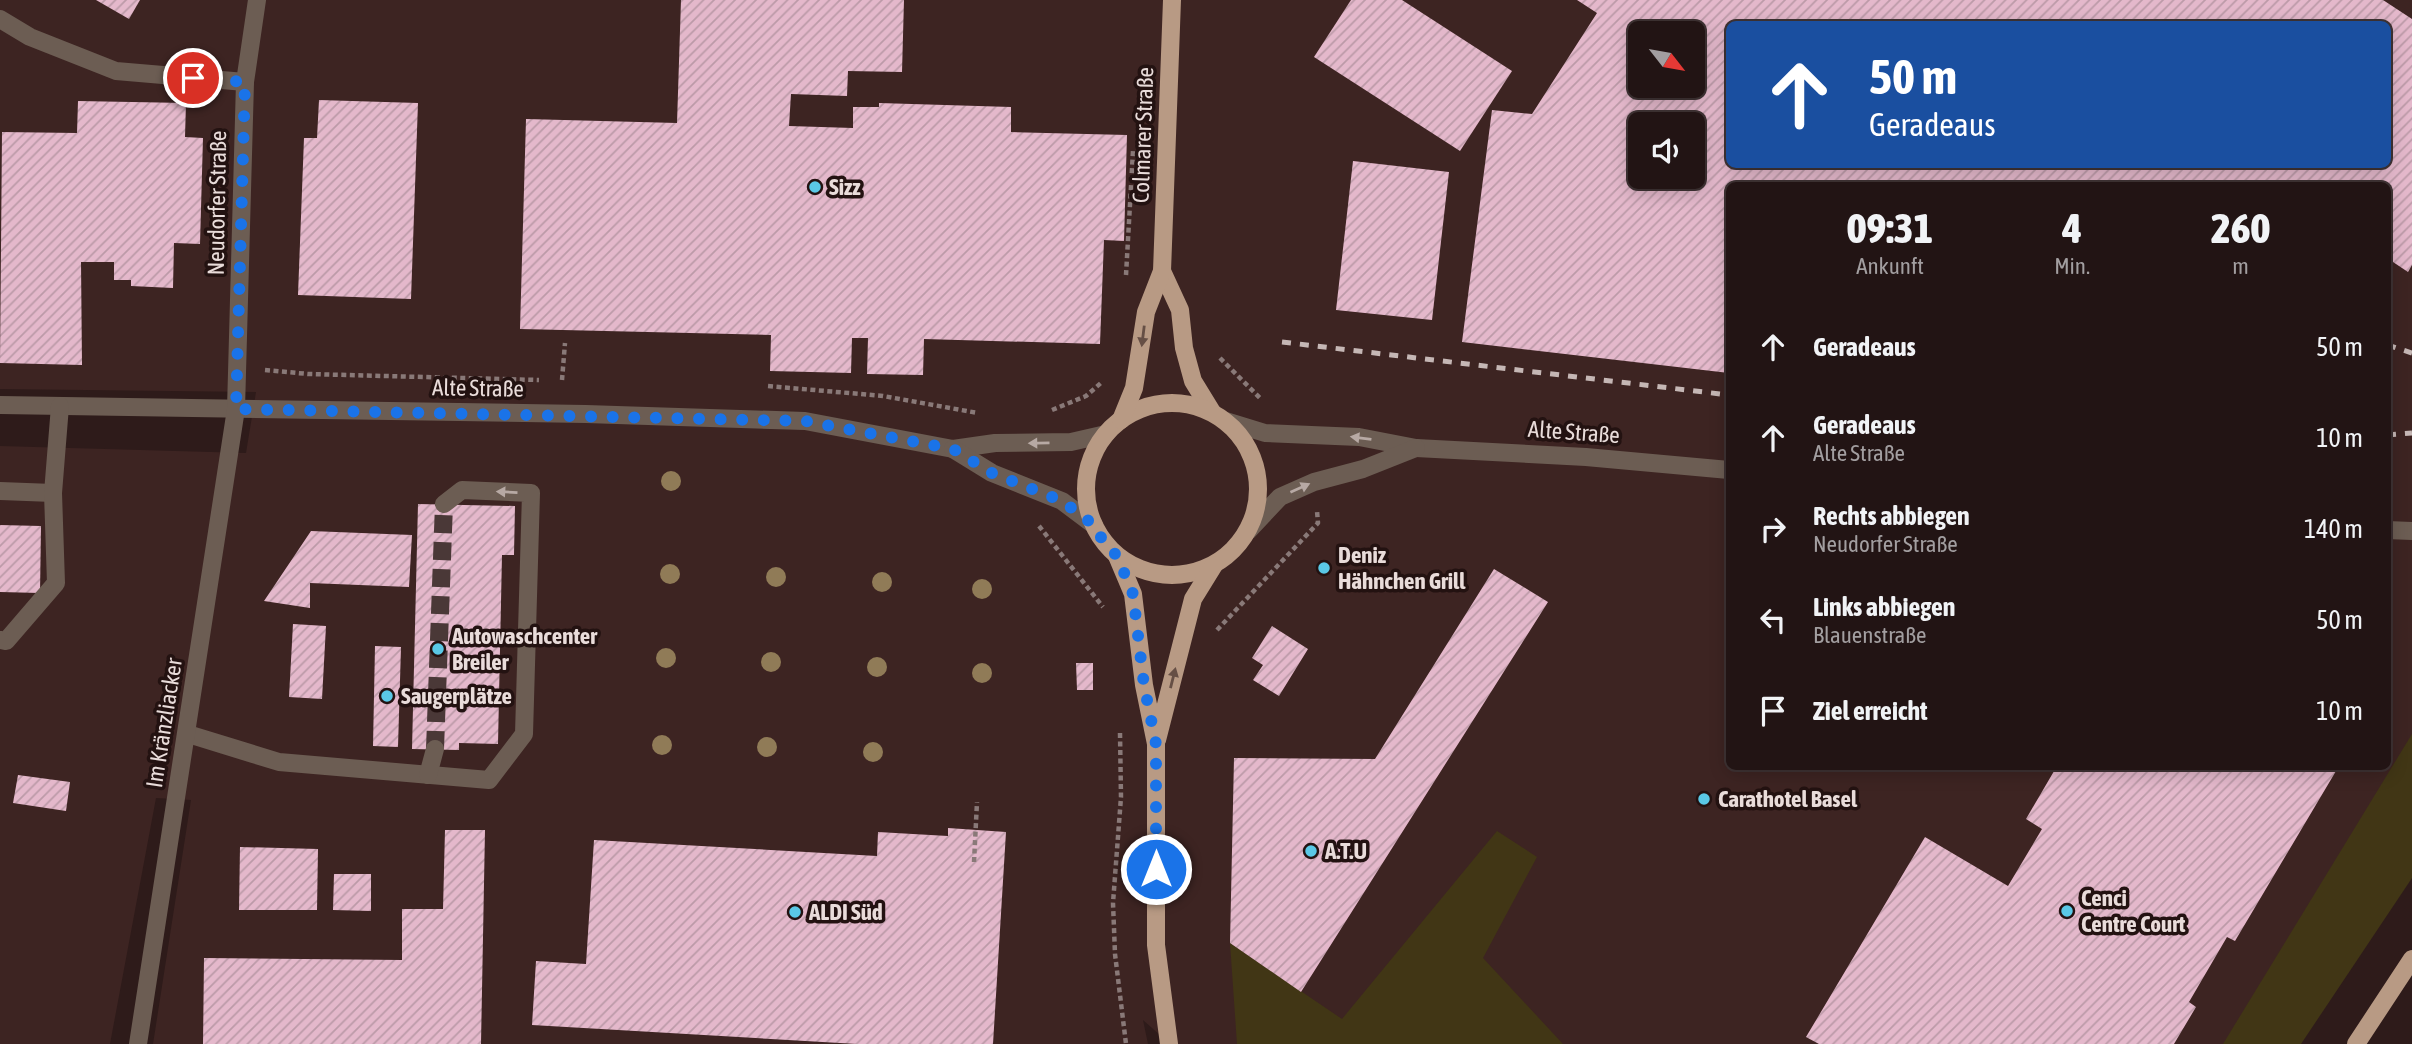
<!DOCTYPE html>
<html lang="de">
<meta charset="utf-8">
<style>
body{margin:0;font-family:"Asap Condensed",sans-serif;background:#2e2122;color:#f1f3f6;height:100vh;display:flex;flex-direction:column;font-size:26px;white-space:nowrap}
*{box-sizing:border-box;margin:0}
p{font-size:23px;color:#a29ea0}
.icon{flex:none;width:38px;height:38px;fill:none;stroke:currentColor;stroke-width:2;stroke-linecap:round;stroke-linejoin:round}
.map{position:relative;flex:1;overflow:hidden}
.drawer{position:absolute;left:1726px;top:182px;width:665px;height:588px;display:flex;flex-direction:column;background:#221414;border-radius:10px;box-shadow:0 4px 18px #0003,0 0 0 2px #3f3334}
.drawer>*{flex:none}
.banner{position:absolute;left:1726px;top:21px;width:665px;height:147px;border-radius:10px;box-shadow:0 4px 18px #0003,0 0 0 2px #3f3334;background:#1a4fa0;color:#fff;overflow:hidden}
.needle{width:46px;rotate:121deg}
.fabs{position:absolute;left:1628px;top:21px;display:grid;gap:14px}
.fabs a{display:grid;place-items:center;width:77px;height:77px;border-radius:10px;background:#221414;box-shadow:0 4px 18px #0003,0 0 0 2px #3f3334;font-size:35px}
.pin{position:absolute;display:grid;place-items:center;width:60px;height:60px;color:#fff;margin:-30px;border:4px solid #fff;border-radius:50%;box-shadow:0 2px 7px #0007}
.me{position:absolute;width:77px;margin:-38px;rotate:0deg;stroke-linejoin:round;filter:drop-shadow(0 0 5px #0008)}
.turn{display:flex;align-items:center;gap:24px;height:147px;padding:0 28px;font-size:32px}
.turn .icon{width:91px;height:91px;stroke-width:2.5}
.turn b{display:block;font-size:49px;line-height:60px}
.eta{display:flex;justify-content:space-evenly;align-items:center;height:119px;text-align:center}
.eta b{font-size:42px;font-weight:800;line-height:49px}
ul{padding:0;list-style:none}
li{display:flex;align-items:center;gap:21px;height:91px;padding:0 28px}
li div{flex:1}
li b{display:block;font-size:26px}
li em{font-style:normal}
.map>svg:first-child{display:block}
.built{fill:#3d2422;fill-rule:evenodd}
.park{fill:#413615}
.building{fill:url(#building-hatch);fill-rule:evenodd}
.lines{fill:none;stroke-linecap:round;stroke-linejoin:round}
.minor-tunnel{stroke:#4a3837;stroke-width:18;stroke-dasharray:18 9;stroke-linecap:butt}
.path{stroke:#897978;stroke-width:4.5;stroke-dasharray:5 3.5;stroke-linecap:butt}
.minor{stroke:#6c5d53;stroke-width:18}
.major{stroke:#b89a84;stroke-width:18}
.rail{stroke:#c5b7b5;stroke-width:5;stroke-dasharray:9 9;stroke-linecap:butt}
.tree{fill:#907b57}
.oneway{fill:#664f45}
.oneway2{fill:#b7a9a4}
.route{stroke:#1a73e8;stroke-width:12;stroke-dasharray:0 21.6}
.poi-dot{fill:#5ac8e6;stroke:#231211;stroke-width:2.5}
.labels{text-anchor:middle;stroke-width:7;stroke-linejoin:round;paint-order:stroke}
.street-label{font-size:23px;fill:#e9dcda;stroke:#231211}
.poi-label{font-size:23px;font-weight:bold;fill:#e9dcda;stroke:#231211;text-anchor:start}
</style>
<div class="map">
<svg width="2412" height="1044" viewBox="0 0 2412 1044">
<defs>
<pattern id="building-hatch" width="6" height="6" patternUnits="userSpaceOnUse" patternTransform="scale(1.75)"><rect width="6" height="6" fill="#e4b8cb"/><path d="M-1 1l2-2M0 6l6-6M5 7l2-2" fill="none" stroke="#bc9aa8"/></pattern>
</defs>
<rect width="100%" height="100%" fill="#2e1b1a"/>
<path class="built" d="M0 0H2412V809L2249 1044H1170L1143 1020 1148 1044H153L191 800 156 798 110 1044H0V446L246 453 256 392 0 389ZM1729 24H2387V164H1729ZM1640 33H1692V86H1640ZM1640 124H1692V177H1640ZM1729 186H2387V766H1729Z"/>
<g class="park">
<path d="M2412 734V878L2301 1044H2223Z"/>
<path d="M1497 831 1537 857 1483 958 1563 1044H1237L1230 943 1342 1019Z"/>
</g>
<g class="building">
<path d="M96 0H140L129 19Z"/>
<path d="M681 0H904L902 72 848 71 847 96 791 94 789 126 853 128V107H879V103L1011 107V132L1127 135 1124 241 1104 240 1100 344 924 339 923 375 867 374 868 338H852L851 373 770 371 771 335 520 329 526 119 677 123Z"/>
<path d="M1351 0H1402L1512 71 1460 151 1314 57Z"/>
<path d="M1577 0H2383L2412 19V265L2408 272 2387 258V186H1729V373L1462 342 1492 110 1532 114 1597 13ZM1729 24H2387V164H1729ZM1640 33H1692V86H1640ZM1640 124H1692V177H1640Z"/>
<path d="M319 100 418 103 411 299 298 295 304 138H317Z"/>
<path d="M78 101 186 103 185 137 203 138 200 244 174 243 173 288 131 286V280H114V262H81L82 365 0 363 2 132 77 133Z"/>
<path d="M1353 161 1449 172 1432 320 1336 310Z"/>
<path d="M418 504 515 506 514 555H502L498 744 459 743V750L412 749Z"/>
<path d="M0 525 41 526 40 593 0 592Z"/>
<path d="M311 531 412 535 409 587 310 583V608L264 601Z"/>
<path d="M1494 569 1548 602 1301 992 1230 943 1234 758 1375 759Z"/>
<path d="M293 624 326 626 322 699 289 697Z"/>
<path d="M1272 626 1308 649 1279 696 1253 680 1263 665 1252 658Z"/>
<path d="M375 646 401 647 398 747 373 746Z"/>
<path d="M1076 663H1093V690H1077Z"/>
<path d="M2057 766H2339L2235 941 2227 937 2189 1002 2196 1007 2174 1044H1819L1806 1037 1925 837 2008 886 2042 829 2026 819Z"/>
<path d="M18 775 70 782 66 811 13 803Z"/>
<path d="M948 828 1006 832 993 1044H857L532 1025 536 961 586 964 594 840 877 856 878 832 948 836Z"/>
<path d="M445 830H485L481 1044H203L204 958 402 960V909H443Z"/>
<path d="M240 847 318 849 317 910H239Z"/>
<path d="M334 874H371V911L333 910Z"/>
</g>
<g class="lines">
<path class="minor-tunnel" d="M435 749 444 504"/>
<g class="path">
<path d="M1126 275 1133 151"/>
<path d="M1220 358 1261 399"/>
<path d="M265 370 308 374 539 380"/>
<path d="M562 380 565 343"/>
<path d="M768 386 883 396 978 413"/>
<path d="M1052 410 1086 396 1102 382"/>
<path d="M1039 526 1103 607"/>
<path d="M1217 630 1318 523 1317 511"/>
<path d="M1120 733 1121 797 1113 903 1115 954 1126 1044"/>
<path d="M974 862 977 802"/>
</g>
<g class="minor">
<path d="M0 19 30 37 116 71 245 82"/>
<path d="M0 405 586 414 805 421 953 449 995 443 1071 442 1106 434"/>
<path d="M1226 421 1265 433 1359 437 1416 448 1586 457 1729 470"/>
<path d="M953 449 992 473 1062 501 1094 525"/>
<path d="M0 491 53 493"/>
<path d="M2387 530 2412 531"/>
<path d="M1248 531 1280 497 1314 482 1363 469 1416 448"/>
<path d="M0 640 6 641 56 583 53 493 60 406"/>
<path d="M188 734 279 762 489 780 524 734 531 493 462 490 444 504"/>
<path d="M428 775 435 749"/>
<path d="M138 1044 236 409 245 82 257 0"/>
</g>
<g class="major">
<path d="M1162 271 1180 310 1184 348 1193 381 1212 412"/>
<circle cx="1172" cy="489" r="86"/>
<path d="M1121 420 1134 388 1146 312 1162 271 1172 0"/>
<path d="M1117 556 1133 594 1144 685 1156 744V945L1169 1044"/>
<path d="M1157 740 1193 599 1214 565"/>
<path d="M2356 1044 2412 959"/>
</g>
<g class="rail">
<path d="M1282 342 1729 395"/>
<path d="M2387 345 2412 353"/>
<path d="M2387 435 2412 433"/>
</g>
</g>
<g class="tree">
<circle cx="671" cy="481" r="10"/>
<circle cx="670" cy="574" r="10"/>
<circle cx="776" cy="577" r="10"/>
<circle cx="882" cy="582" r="10"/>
<circle cx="982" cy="589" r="10"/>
<circle cx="666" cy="658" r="10"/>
<circle cx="771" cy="662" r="10"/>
<circle cx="877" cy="667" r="10"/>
<circle cx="982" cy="673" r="10"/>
<circle cx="662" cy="745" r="10"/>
<circle cx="767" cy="747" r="10"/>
<circle cx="873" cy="752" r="10"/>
</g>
<defs><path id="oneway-solid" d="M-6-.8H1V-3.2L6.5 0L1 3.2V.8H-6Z" transform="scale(1.75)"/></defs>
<g class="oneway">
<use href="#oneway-solid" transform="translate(1143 336) rotate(97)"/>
<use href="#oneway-solid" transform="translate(1173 678) rotate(-76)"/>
</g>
<g class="oneway2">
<use href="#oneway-solid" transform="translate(1361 438) rotate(-173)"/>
<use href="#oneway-solid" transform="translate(1039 443) rotate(179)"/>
<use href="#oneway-solid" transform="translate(1300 488) rotate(-24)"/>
<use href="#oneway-solid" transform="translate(507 492) rotate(-177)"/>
</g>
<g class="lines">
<path class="route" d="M193 78 245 82 236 409 805 421 953 449 992 473 1062 501 1094 525 1103 541 1117 556 1133 594 1144 685 1156 744V869"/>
</g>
<g class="poi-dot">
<circle cx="815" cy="187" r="7"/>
<circle cx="1324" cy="568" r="7"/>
<circle cx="438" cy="649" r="7"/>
<circle cx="387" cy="696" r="7"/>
<circle cx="1704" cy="799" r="7"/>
<circle cx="1311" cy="851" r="7"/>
<circle cx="2067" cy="911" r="7"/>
<circle cx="795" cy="912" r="7"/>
</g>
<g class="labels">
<g class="street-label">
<text transform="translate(1143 135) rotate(-88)" y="8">Colmarer Straße</text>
<text transform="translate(217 203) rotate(-89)" y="8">Neudorfer Straße</text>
<text transform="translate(478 388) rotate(1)" y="8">Alte Straße</text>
<text transform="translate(1574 432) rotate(4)" y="8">Alte Straße</text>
<text transform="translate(164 723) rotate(-81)" y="8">Im Kränzliacker</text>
</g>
<g class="poi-label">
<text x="829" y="195">Sizz</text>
<text x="1338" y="563">Deniz<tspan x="1338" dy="26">Hähnchen Grill</tspan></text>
<text x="452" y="644">Autowaschcenter<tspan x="452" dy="26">Breiler</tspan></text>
<text x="401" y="704">Saugerplätze</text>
<text x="1718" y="807">Carathotel Basel</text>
<text x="1325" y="859">A.T.U</text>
<text x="2081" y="906">Cenci<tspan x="2081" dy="26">Centre Court</tspan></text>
<text x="809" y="920">ALDI Süd</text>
</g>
</g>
</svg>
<div class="fabs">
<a><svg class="needle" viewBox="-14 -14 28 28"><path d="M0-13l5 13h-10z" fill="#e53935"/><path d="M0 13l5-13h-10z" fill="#a29ea0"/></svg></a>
<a><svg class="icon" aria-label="sound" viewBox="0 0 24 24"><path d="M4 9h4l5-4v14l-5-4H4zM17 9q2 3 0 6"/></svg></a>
</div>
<div class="pin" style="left:193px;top:78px;background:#d93025"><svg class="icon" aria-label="arrive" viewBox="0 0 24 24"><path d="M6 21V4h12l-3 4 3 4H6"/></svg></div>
<svg class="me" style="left:1156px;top:869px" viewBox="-20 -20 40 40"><circle r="17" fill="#1a73e8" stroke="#fff" stroke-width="3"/><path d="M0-11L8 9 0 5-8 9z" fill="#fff"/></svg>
<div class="banner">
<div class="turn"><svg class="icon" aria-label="ahead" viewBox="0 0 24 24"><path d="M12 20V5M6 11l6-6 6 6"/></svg><div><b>50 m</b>Geradeaus</div></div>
</div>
<section class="drawer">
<div class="eta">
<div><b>09:31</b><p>Ankunft</p></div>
<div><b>4</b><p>Min.</p></div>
<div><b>260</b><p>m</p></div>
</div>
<ul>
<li><svg class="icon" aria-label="ahead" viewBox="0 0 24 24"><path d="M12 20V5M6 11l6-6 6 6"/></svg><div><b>Geradeaus</b></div><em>50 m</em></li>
<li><svg class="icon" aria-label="ahead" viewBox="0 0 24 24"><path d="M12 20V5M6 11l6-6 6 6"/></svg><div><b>Geradeaus</b><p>Alte Straße</p></div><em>10 m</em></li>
<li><svg class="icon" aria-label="right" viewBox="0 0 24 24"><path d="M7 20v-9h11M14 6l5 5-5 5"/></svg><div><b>Rechts abbiegen</b><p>Neudorfer Straße</p></div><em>140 m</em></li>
<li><svg class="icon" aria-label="left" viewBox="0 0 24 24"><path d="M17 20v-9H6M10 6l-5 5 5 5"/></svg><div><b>Links abbiegen</b><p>Blauenstraße</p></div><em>50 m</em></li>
<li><svg class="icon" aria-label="arrive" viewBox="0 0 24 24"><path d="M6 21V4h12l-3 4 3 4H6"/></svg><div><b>Ziel erreicht</b></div><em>10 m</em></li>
</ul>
</section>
</div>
